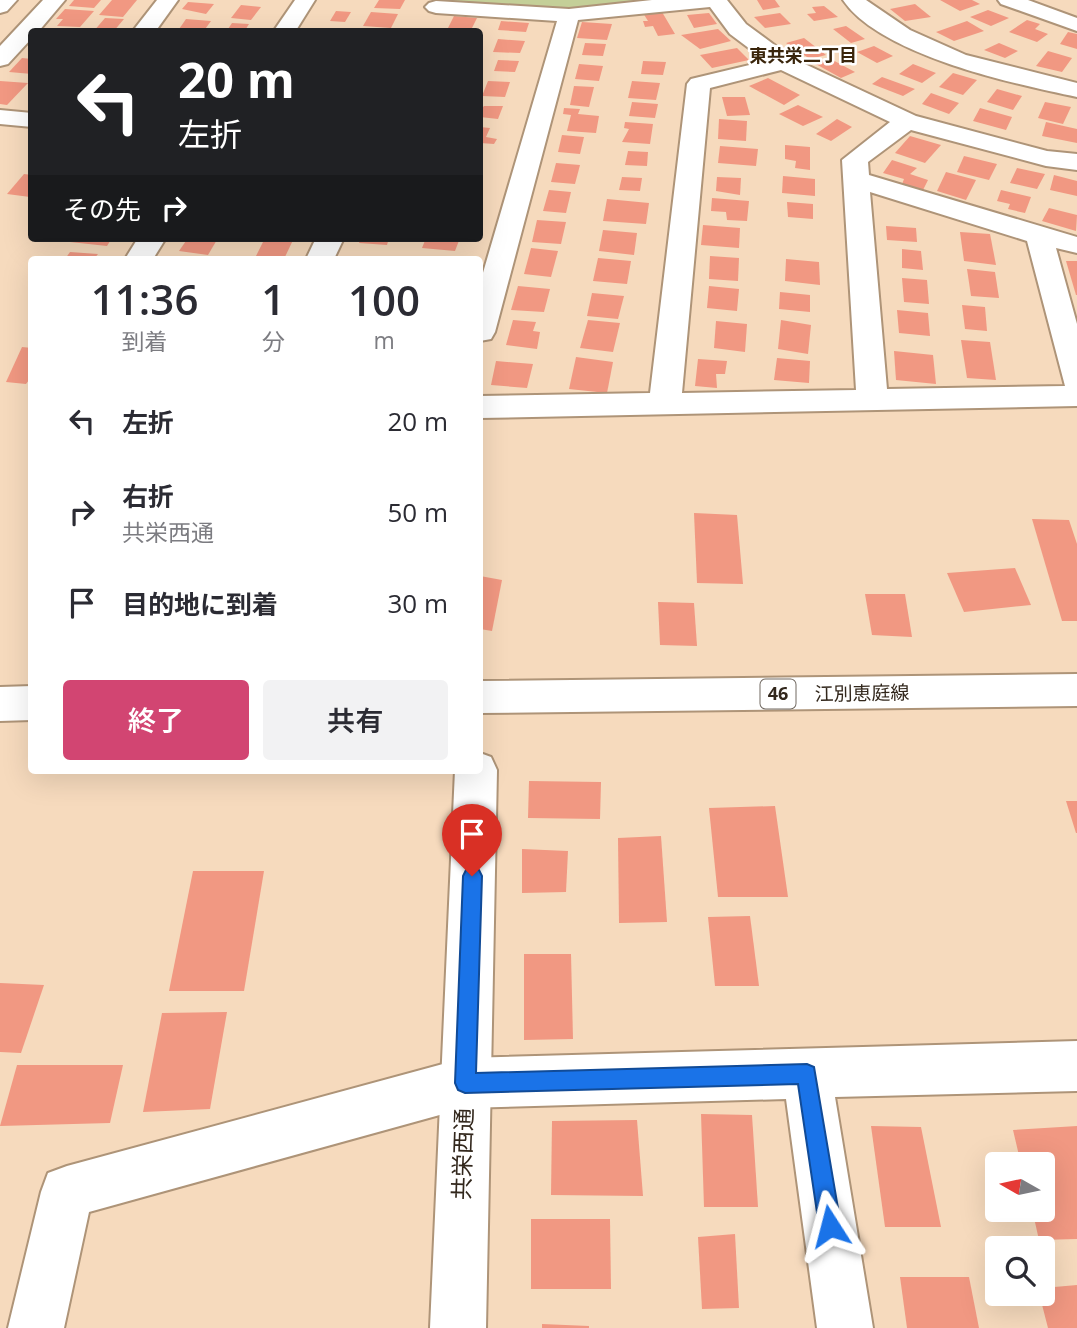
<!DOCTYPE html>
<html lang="ja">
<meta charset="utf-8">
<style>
body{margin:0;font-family:"Open Sans","Noto Sans JP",sans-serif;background:#f2f2f3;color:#2b2b33;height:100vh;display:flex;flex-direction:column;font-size:26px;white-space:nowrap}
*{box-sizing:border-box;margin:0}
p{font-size:23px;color:#7c7c81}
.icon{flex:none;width:38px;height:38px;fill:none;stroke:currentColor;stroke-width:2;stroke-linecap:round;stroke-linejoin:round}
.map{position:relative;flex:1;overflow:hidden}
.sheet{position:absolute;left:28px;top:256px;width:455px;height:518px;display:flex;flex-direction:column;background:#fff;border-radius:7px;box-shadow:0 7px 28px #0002}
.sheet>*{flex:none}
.banner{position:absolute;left:28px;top:28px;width:455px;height:214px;border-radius:7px;box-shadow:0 7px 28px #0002;background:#202124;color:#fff;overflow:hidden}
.needle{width:46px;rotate:279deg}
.controls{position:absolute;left:985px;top:1152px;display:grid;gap:14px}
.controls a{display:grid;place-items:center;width:70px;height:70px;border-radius:7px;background:#fff;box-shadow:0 7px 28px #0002;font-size:35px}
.pin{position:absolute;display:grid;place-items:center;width:60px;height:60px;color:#fff;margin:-72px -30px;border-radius:50% 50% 50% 0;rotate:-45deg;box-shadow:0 0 7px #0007}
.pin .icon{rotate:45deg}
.me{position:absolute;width:77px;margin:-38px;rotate:351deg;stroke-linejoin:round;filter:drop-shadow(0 0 5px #0008)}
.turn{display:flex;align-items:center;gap:24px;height:147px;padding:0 35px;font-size:32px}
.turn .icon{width:91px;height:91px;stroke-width:2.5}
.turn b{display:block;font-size:49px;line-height:60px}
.then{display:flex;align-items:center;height:66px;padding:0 35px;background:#0003;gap:14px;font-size:26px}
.eta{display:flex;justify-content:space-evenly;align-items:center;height:119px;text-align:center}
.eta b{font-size:42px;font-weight:600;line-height:49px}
.cta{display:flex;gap:14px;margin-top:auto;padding:14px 35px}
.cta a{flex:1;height:80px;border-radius:7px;background:#d24572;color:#fff;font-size:28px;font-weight:600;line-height:80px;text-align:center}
.cta a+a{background:#f2f2f3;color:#2b2b33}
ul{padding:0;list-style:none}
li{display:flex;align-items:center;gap:21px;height:91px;padding:0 35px}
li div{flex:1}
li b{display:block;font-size:26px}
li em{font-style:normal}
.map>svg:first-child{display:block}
.green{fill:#c4cf98}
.building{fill:#f19882}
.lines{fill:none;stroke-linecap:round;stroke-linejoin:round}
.street-casing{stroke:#ae9478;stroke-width:4}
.secondary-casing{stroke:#ae9478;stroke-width:4}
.primary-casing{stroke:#ae9478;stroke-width:4}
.highway-casing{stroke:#ae9478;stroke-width:4}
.street{fill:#fff;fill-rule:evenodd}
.secondary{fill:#fff;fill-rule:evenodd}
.primary{fill:#fff;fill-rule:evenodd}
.highway{fill:#fff;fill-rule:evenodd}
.route{fill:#1a73e8;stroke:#114b97;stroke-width:2}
.labels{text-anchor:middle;stroke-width:5;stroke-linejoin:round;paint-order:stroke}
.far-neighbourhood-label{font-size:18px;font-weight:bold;fill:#3a250b;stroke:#fff}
.shield{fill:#fff;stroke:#706860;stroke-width:2}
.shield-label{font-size:18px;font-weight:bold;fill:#32271c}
.street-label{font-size:19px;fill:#32271c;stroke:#fff}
.near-street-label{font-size:23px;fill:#32271c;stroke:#fff}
</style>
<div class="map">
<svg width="1077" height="1328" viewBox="0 0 1077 1328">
<rect width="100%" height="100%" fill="#f6dabd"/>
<path class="green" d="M439 0H713L569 15 436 7Z"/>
<g class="building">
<path d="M74 0H101L94 8 69 6Z"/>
<path d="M112 0H137L123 17 99 15Z"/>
<path d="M379 0H405L400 9 374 8Z"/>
<path d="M757 0H775L780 7 763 10Z"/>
<path d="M940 0H972L980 4 960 11Z"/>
<path d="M188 2 214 4 206 14 182 9Z"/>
<path d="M915 4 931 17 905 21 890 9Z"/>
<path d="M241 5 261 7 251 20 231 18Z"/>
<path d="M824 6 838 17 814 21 807 14 816 13 812 7Z"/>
<path d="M65 9 94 11 80 27 57 26 63 19H56Z"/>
<path d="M988 10 1009 18 991 26 970 17Z"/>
<path d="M336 11 351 12 345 22 330 21Z"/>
<path d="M371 12 398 14 391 28 363 26Z"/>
<path d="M662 12 675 34 658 36 653 26 645 27 643 21H648L643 13Z"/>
<path d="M709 13 717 24 694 28 687 15Z"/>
<path d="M780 13 791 24 765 28 754 17Z"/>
<path d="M454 16 477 18 470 32H446Z"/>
<path d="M105 18 124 19 113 32H93Z"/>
<path d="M186 19 211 21 203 32H177Z"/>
<path d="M1027 20 1040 24 1035 29 1048 34 1037 42 1009 32Z"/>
<path d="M501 21 529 23 526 32 498 30Z"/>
<path d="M967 21 984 31 954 41 936 32Z"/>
<path d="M582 22 612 24 607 40 577 38Z"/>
<path d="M232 23 249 24 244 32H226Z"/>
<path d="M846 26 865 39 851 43 833 29Z"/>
<path d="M718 29 731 41 700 49 681 35Z"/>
<path d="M1068 32 1077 34V49L1060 44Z"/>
<path d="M804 38 826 55 810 59 786 43Z"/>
<path d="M498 39 525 41 520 53 493 52Z"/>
<path d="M585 43 606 44 603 56 582 55Z"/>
<path d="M999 43 1018 51 1005 58 984 50Z"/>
<path d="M874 46 893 56 877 63 857 52Z"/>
<path d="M737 48 749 60 712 68 700 55Z"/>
<path d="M1048 51 1072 58 1062 72 1036 66Z"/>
<path d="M22 58 32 59V74L9 72Z"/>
<path d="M829 58 855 72 841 78 814 63Z"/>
<path d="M498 60 519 61 515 72 494 71Z"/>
<path d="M643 61 666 62 663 75 641 74Z"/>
<path d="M579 64 603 66 599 81 575 79Z"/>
<path d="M913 64 936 73 922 83 899 74Z"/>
<path d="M953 73 977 80 963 95 939 87Z"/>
<path d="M882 77 915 89 903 96 872 84Z"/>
<path d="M768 78 800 95 784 105 749 86Z"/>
<path d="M0 81 28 83 7 105 0 104Z"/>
<path d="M488 81 510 82 505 97 482 96Z"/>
<path d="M632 81 660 83 656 100 628 98Z"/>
<path d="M574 86 594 87 589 107 570 105Z"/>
<path d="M997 89 1022 96 1013 110 987 102Z"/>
<path d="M931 93 959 103 949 114 922 104Z"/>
<path d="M722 97H745L750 115 727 116Z"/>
<path d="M632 102 658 104 655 118 629 116Z"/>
<path d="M1045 102 1071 107 1063 124 1038 118Z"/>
<path d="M798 105 823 117 803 126 779 114Z"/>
<path d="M484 106H503L498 119 480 117V110Z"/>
<path d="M564 108 580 109 578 114 599 116 596 133 567 131 571 115 563 114Z"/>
<path d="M980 108 1012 117 1006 130 973 121Z"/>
<path d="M719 119 747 121 746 141 718 139Z"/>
<path d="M837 119 852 127 831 141 816 134Z"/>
<path d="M625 122 653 124 650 144 622 142 629 129 624 128Z"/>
<path d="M1046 122 1077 129V143L1042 136Z"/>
<path d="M480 127 490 128 486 137 497 139 494 144 480 143Z"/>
<path d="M562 135 584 137 580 154 558 152Z"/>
<path d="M910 136 941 145 925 163 895 153Z"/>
<path d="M785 145 810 147V170L795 168 796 161 785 159Z"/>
<path d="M720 146 758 149 756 166 718 163Z"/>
<path d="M628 151 648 152 647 166 625 165Z"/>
<path d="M964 156 997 164 989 180 957 172Z"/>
<path d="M892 160 917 168 910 174 928 180 922 192 901 187 904 179 883 173Z"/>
<path d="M556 163 580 165 575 184 551 182Z"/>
<path d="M1017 168 1045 174 1037 189 1010 183Z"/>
<path d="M946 172 976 180 966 200 937 191Z"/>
<path d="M24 174 32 175 30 197 7 194Z"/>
<path d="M1054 175 1077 181V196L1050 190Z"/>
<path d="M783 176 815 179V196L782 193Z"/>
<path d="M622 177 642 178 640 191 619 190Z"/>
<path d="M717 177 741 178 740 195 716 191Z"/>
<path d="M549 190 571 192 566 213 543 211Z"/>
<path d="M1001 190 1031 197 1025 213 1008 209 1010 204 997 201Z"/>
<path d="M712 198 749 201 747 221 727 220 726 212 711 211Z"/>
<path d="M607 199 649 203 646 224 603 221Z"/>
<path d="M787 202 813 204V219L788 217Z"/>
<path d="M1049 208 1077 215 1076 231 1042 221Z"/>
<path d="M537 220 566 222 561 244 532 242Z"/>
<path d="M703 225 740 228 739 248 701 245Z"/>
<path d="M886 226 916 228 917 242 887 240Z"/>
<path d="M603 230 637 233 634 255 599 251Z"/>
<path d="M960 232 990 234 996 265 964 261Z"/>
<path d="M73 238H112L107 246 70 242Z"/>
<path d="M188 238H218L208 255 179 251Z"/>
<path d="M265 238H294L284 259 255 258Z"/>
<path d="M361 238H389L387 245 359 243Z"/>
<path d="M426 238H460L455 251 422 248Z"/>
<path d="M531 248 558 251 551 277 524 274Z"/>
<path d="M902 249 921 251 923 270 902 268Z"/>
<path d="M70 252 98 254 94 259H65Z"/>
<path d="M710 256 739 258 738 281 709 279Z"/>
<path d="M598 258 631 261 627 284 593 281Z"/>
<path d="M786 259 819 262 820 285 785 281Z"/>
<path d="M1066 261H1077V295H1076Z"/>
<path d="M967 269 995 272 999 298 971 296Z"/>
<path d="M902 278 927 280 929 304 904 302Z"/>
<path d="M518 286 550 289 544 312 511 310Z"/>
<path d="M709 286 739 289 737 311 707 308Z"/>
<path d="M780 292 810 295V312L779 309Z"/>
<path d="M592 293 624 296 618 319 587 316Z"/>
<path d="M962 305 985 307 987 331 965 329Z"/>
<path d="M897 310 928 313 930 336 899 333Z"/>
<path d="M513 320 536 322 533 331 540 332 537 349 506 345Z"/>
<path d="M588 320 620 323 613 352 580 348Z"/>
<path d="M781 320 811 325 808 354 778 349Z"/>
<path d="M716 321 747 324 745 352 714 348Z"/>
<path d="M961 340 990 342 996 380 967 378Z"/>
<path d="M22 347 32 348V376L26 384 6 382Z"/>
<path d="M894 351 933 355 936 384 896 380Z"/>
<path d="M576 357 613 362 607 393 569 389Z"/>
<path d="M777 358 810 361 809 383 774 380Z"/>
<path d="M698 359 727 361 725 374H716L717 388 695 386Z"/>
<path d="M496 361 533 364 527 388 491 385Z"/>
<path d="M694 513 737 515 743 584 697 583Z"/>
<path d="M1032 519 1069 520 1077 544V621H1062Z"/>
<path d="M1015 568 1031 605 964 612 947 573Z"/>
<path d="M480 576 502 580 492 631 480 629Z"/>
<path d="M865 594H905L912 637 872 635Z"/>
<path d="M658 602 694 603 697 646 660 645Z"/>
<path d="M529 781 601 782 600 819 528 818Z"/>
<path d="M1066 801H1077V833H1076Z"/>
<path d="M775 806 788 897H718L709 808Z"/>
<path d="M661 836 667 922 619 923 618 838Z"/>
<path d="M522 849 568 851 566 892 522 893Z"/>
<path d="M193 871H264L244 991H169Z"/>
<path d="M750 916 759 986H715L708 917Z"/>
<path d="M524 954H571L573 1039 524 1040Z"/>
<path d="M0 983 44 985 21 1053 0 1052Z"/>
<path d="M227 1012 210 1109 143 1112 162 1013Z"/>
<path d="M17 1065H123L110 1123 0 1126Z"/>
<path d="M701 1114 752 1115 758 1207H704Z"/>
<path d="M637 1120 643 1196 551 1195 552 1121Z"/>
<path d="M871 1126 921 1127 941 1227H885Z"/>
<path d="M1077 1126V1239L1039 1240 1032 1209H1043V1164H1021L1013 1130Z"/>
<path d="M531 1219H610L611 1289H531Z"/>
<path d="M735 1234 739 1308 702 1309 698 1237Z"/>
<path d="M900 1277H969L979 1328H907Z"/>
<path d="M1077 1285V1328H1048L1039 1293H1043V1288Z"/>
<path d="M542 1324 589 1326V1328H542Z"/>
</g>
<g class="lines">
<g class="street-casing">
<g id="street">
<path d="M43 0H65L38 32H32V38L8 64 0 66V46Z"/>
<path d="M157 0H178L155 32H132Z"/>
<path d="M295 0H315L295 32H273Z"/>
<path d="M652 0H727L746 24 792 58 916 116 1047 151 1077 154V170L1046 166 911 130 868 162 869 175 1077 237V253L1056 248 1077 324V406L480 418V396L650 393 687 84 691 79 766 61 730 34 710 7 578 20 495 332 491 339 480 341V283L557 21 436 13 429 11 425 7 429 3 436 1 569 9ZM781 70 890 122 842 160 856 390 682 393 710 88ZM870 192 1027 241 1065 386 887 389Z"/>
<path d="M998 0H1028L1077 18V31L1001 4Z"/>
<path d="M0 110 32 113V127L0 124Z"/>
<path d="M138 238H166L153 259H125Z"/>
<path d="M316 238H344L334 259H306Z"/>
<path d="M1077 1041V1091L835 1097 873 1328H817L786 1099 465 1108 89 1212 64 1328H8L41 1192 48 1173 67 1166 465 1058Z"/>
</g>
</g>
<g class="secondary-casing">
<g id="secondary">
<path d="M843 0H866L910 30 966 55 1077 83V97C1014 84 880 55 843 0Z"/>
<path d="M480 753 491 757 497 770 486 1328H430L455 770H480Z"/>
</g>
</g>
<g class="primary-casing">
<g id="primary">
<path d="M1077 674V706L480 713V681Z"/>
<path d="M32 686V720L0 721V687Z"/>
</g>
</g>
<g class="highway-casing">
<path id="highway" d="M0 0H17L7 11 0 13Z"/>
</g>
<use href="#street" class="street"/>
<use href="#secondary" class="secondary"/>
<use href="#primary" class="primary"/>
<use href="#highway" class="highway"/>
</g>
<path class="route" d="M472 867 479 870 482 876 476 1073 807 1064 814 1067 841 1226 837 1234 830 1237 822 1234 819 1226 798 1084 465 1093 458 1090 455 1083 463 876 466 870Z"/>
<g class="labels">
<g class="far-neighbourhood-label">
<text x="803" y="62">東共栄二丁目</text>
</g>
<rect class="shield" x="760.5" y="679.5" width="35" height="29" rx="5"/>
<g class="shield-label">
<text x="778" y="700">46</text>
</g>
<g class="street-label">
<text transform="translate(862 693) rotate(-1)" y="7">江別恵庭線</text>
</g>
<g class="near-street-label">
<text transform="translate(463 1154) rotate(-88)" y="8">共栄西通</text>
</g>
</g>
</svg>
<div class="controls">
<a><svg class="needle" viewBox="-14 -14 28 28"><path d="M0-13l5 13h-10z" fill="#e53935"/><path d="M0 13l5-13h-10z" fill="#7c7c81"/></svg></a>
<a><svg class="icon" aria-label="search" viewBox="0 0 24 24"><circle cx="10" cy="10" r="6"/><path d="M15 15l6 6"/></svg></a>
</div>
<div class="pin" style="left:472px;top:876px;background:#d93025"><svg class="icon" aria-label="arrive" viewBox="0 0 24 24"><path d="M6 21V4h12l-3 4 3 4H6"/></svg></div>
<svg class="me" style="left:830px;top:1226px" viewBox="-20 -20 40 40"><path d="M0-17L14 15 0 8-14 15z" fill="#1a73e8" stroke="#fff" stroke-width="4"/></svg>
<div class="banner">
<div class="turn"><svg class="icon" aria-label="left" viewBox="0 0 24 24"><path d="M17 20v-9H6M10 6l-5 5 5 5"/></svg><div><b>20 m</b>左折</div></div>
<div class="then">その先<svg class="icon" aria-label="right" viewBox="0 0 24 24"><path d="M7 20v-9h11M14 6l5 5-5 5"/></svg></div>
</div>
<section class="sheet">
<div class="eta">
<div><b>11:36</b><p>到着</p></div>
<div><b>1</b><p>分</p></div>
<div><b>100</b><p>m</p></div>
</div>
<ul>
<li><svg class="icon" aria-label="left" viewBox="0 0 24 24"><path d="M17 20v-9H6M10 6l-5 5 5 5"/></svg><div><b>左折</b></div><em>20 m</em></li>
<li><svg class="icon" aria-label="right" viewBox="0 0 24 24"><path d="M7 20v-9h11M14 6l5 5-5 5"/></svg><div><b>右折</b><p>共栄西通</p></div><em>50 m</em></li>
<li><svg class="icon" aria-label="arrive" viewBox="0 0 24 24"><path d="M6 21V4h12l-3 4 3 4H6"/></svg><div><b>目的地に到着</b></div><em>30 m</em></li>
</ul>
<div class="cta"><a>終了</a><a>共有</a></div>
</section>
</div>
